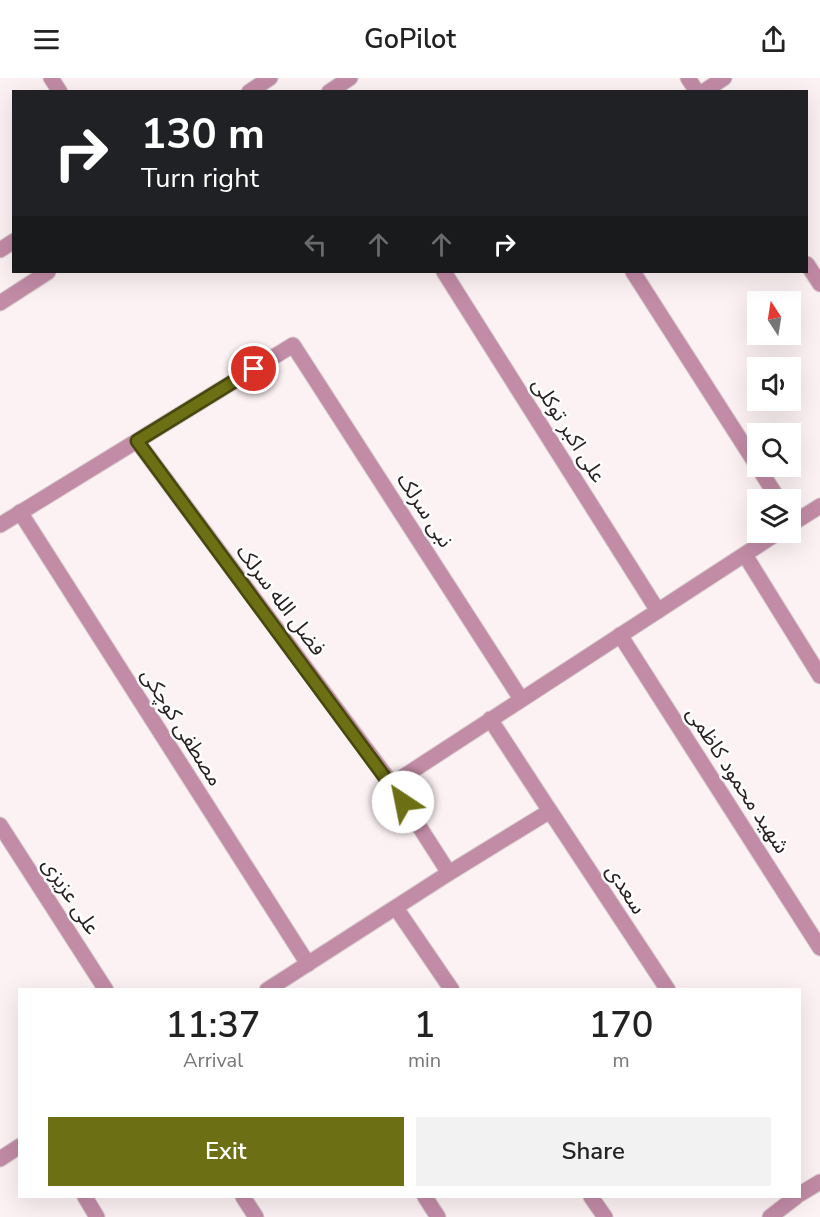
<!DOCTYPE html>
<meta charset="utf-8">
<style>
body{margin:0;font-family:"Nunito Sans","Noto Sans Arabic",sans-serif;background:#f2f2f2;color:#222;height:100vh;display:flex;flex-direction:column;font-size:22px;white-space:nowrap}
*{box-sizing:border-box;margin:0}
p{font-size:20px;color:#767676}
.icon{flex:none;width:33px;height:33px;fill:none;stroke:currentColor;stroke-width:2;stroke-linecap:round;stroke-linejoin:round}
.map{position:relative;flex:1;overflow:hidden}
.details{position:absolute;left:18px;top:910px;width:783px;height:210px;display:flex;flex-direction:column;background:#fff;border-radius:0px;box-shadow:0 6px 24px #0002}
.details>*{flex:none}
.guide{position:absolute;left:12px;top:12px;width:796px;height:183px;border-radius:0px;box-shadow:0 6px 24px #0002;background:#202124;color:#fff;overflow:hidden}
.needle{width:39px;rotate:348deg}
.controls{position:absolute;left:747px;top:213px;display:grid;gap:12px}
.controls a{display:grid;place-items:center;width:54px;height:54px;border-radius:0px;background:#fff;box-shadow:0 6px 24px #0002;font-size:30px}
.pin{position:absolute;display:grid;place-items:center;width:51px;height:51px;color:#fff;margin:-26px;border:3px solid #fff;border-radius:50%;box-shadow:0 2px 6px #0007}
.me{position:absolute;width:66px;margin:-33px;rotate:326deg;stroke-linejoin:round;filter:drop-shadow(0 0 4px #0008)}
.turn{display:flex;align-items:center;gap:21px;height:126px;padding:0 30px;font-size:27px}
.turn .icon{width:78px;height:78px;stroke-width:2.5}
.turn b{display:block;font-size:42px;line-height:51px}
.lanes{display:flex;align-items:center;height:57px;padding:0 30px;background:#0003;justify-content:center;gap:30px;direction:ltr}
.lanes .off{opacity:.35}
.eta{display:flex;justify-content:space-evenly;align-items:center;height:102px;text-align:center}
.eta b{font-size:36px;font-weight:600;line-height:42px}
.action{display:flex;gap:12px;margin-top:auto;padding:12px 30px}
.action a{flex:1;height:69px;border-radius:0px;background:#6c6f13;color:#fff;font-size:24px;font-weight:600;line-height:69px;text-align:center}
.action a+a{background:#f2f2f2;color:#222}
header{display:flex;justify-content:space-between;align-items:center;height:78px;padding:0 30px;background:#fff;font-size:27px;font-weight:600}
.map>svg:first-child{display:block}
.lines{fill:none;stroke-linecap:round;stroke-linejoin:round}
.minor-casing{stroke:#d7cccd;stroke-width:17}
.minor{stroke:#c28ba6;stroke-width:15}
.route-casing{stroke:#46480c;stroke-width:15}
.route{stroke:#6c6f13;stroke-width:10}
.labels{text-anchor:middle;stroke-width:5;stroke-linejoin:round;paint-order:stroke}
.street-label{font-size:21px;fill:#2a2021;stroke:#fff}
</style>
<header><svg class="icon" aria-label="menu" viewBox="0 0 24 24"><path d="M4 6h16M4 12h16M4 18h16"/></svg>GoPilot<svg class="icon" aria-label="share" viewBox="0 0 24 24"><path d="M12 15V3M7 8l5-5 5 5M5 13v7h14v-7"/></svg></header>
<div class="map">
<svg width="820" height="1139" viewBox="0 0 820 1139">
<rect width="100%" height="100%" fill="#fdf2f3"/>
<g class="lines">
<g class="minor-casing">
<g id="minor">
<path d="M51 0 60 14"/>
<path d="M688 0 697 14"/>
<path d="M249 14 270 0"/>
<path d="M329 14 350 0"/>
<path d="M703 14 724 0"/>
<path d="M0 172 14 163"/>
<path d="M807 186 820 206"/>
<path d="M444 194 658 533"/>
<path d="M633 194 779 422"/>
<path d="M0 225 48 194"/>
<path d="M137 363 392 706"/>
<path d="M20 434 308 886"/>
<path d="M0 447 293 267 521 621"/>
<path d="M790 447 820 428"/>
<path d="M745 477 820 598"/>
<path d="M620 557 820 870"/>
<path d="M490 641 550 733 449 795 392 706 779 454"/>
<path d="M550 733 668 912"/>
<path d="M0 747 106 912"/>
<path d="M396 830 452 912"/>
<path d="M267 912 449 795"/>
<path d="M0 1081 20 1068"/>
<path d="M800 1116 820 1104"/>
<path d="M85 1119 97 1139"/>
<path d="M243 1119 256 1139"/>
<path d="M425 1119 438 1139"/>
<path d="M591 1119 605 1139"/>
<path d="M770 1139 796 1119"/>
</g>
</g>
<use href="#minor" class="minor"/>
</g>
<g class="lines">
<g class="route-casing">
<path id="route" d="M254 291 137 363 403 724"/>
</g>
<use href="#route" class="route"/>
</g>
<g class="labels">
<g class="street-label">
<text transform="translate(569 352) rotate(58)" y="7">علی اکبر توکلی</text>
<text transform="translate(425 432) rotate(57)" y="7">نبی سرلک</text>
<text transform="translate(281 522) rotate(53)" y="7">فضل الله سرلک</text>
<text transform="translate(182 649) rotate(58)" y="7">مصطفی کوچکی</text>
<text transform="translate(738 702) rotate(57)" y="7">شهید محمود کاظمی</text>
<text transform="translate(626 811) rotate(57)" y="7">سعدی</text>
<text transform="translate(71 818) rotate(57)" y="7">علی عزیزی</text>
</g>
</g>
</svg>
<div class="controls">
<a><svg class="needle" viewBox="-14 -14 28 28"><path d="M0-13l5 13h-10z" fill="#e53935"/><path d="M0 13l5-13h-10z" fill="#767676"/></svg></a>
<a><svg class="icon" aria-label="sound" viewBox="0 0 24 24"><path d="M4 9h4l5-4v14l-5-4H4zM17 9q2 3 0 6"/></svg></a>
<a><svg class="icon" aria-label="search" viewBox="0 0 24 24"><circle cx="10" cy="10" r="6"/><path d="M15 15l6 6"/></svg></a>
<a><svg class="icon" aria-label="layers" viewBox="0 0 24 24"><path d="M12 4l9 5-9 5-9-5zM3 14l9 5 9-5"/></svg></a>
</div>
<div class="pin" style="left:254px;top:291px;background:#d93025"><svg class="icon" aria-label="arrive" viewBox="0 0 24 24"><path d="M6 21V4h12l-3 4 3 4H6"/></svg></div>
<svg class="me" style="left:403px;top:724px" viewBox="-20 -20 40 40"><circle r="19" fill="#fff"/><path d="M0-13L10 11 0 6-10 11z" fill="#6c6f13"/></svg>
<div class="guide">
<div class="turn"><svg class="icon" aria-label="right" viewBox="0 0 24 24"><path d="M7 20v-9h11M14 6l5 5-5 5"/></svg><div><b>130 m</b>Turn right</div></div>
<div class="lanes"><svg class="icon off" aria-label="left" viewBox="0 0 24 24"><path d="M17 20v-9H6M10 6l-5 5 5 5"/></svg><svg class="icon off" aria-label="ahead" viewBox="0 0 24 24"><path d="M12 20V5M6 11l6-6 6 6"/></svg><svg class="icon off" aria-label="ahead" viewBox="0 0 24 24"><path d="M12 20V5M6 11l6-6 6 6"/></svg><svg class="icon" aria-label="right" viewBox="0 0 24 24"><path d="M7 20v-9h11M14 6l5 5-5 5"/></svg></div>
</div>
<section class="details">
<div class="eta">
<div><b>11:37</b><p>Arrival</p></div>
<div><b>1</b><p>min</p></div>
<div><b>170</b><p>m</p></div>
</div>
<div class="action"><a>Exit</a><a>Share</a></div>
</section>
</div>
